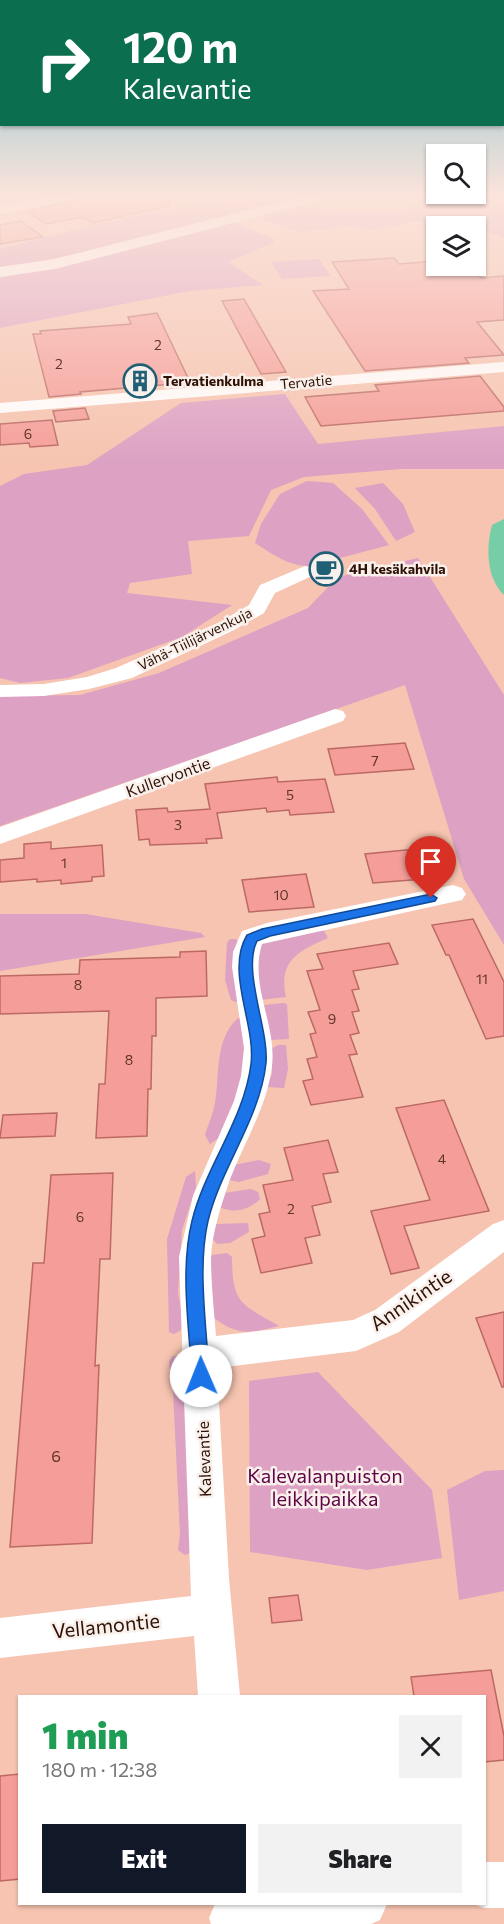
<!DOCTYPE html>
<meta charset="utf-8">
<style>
body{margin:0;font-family:Commissioner,sans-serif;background:#f2f2f2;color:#202124;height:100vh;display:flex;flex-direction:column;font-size:22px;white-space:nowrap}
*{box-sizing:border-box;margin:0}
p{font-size:20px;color:#757577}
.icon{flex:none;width:33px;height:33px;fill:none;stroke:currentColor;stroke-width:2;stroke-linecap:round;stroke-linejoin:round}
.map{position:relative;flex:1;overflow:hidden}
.panel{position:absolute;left:18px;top:1695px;width:468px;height:210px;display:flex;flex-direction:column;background:#fff;border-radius:0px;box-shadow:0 2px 4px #0004}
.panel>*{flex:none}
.hud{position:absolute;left:0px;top:0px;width:504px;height:126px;box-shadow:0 2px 4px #0004;background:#0b6e4f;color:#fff;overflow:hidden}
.tools{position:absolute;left:426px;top:144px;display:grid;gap:12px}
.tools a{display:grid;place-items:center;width:60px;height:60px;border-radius:0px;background:#fff;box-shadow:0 2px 4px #0004;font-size:30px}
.pin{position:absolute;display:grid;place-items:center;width:51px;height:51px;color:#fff;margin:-62px -26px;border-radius:50% 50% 50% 0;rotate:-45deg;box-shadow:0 0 6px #0007}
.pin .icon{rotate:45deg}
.me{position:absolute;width:66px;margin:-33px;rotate:359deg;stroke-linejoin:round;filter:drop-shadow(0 0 4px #0008)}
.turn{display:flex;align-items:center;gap:21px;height:126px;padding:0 24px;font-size:27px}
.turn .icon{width:78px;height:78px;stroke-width:2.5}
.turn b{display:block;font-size:42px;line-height:51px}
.round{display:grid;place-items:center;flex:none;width:63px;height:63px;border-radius:0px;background:#f2f2f2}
.headline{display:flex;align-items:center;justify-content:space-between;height:102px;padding:0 24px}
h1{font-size:36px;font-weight:800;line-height:45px;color:#1e9e55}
.action{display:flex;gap:12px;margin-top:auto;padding:12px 24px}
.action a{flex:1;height:69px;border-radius:0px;background:#111827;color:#fff;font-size:24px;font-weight:800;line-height:69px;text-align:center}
.action a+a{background:#f2f2f2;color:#202124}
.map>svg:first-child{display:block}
.green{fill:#dca1c3}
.water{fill:#75cea6}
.building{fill:#f59e99;stroke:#bc6965;stroke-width:1.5}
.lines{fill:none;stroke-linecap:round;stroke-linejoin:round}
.minor{fill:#fff;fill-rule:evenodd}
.tertiary{fill:#fff;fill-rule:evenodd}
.route{fill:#1a73e8;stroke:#114b97;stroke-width:1.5}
.labels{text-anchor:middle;stroke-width:5;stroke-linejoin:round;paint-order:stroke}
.number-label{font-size:14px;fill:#603429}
.far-poi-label{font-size:14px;font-weight:bold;fill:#2e1104;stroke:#f9f0ec;text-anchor:start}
.far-street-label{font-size:14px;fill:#2e1104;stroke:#f9f0ec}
.street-label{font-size:16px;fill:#2e1104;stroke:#f9f0ec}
.near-number-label{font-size:16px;fill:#603429}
.near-street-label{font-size:20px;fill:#2e1104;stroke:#f9f0ec}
.near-park-label{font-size:20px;fill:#5e0445;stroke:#f9f0ec}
</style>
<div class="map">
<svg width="504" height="1924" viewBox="0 0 504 1924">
<rect width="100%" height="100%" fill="#f6c4b0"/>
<g class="green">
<path d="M229 196H303L100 248 35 263 0 267V249L93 225Z"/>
<path d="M405 196H504V238L446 216 370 230 352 226 299 232 260 218 307 206 348 213 401 211 420 204Z"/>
<path d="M229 223 236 224 272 238 275 242 228 262 263 285 190 291 0 328V278Z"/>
<path d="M319 259 331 276 282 279 271 262Z"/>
<path d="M285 394 318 444 504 426V469H401L304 477 271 490 249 536 188 541 192 574 130 583 127 593 232 605 182 637 68 678 20 683 0 678V486L24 474 87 465 181 403Z"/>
<path d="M307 481 333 483 362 509 389 545 310 566C288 566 274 555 255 543L261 524 280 494Z"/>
<path d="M383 483 403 504 415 532 396 541 375 509 355 488Z"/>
<path d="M418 558 504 695V945L464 879 405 685 0 826V696L80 695 159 673 308 608 338 577Z"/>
<path d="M0 914H85L201 933 205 937 0 971Z"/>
<path d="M323 929 328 938C298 951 278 961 286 997L260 1000C256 981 249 957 264 942Z"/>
<path d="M230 939H236L239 944 241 997 236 1002 231 1000 225 980 227 943Z"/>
<path d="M283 1003 287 1004 289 1039 270 1040 264 1005Z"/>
<path d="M238 1018 246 1021 250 1042 235 1103 222 1136 210 1144 205 1135C208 1125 213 1114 215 1103 220 1075 214 1040 238 1018Z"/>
<path d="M278 1045H286L288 1069 284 1088 266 1087 272 1074V1048Z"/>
<path d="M259 1160 271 1164 268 1174 239 1182 229 1180V1166Z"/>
<path d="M195 1171 196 1187 182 1230 178 1293 184 1324 181 1330 174 1334 169 1332 167 1239 186 1177Z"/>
<path d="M251 1189 258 1192 260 1199C248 1211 232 1214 217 1206L224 1193Z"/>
<path d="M248 1223 249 1232 230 1243 217 1244 207 1233 208 1227 217 1224Z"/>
<path d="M227 1253 232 1257C232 1305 242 1304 279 1326 247 1334 237 1336 210 1315L204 1268 212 1255Z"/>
<path d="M173 1356H182L189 1377 190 1553 185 1555 178 1550 180 1534 173 1391 169 1361Z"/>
<path d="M318 1372 432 1490 442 1558 367 1570 250 1552 249 1381Z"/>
<path d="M504 1470V1591L459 1600 447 1490 485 1471Z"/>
</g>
<path class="water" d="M504 519V595C486 578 486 547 492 525Z"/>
<g class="building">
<path d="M78 196H168L169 206 93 223 81 217 46 224 27 211 70 202Z"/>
<path d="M21 221 43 237 0 244V225Z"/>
<path d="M394 258 399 264 436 261V266H470L481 278 504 276V320L477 322 504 355 465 358 469 363 365 371 313 291 349 289 332 262Z"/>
<path d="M244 299 286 372 261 374 222 301Z"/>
<path d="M157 313 189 380H183L184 383 80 392 81 394 49 397 33 334H41L40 331 131 324 128 317Z"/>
<path d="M480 376 504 407V411L321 426 305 397 379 391 375 385Z"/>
<path d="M85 408 89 419 56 422 53 411Z"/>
<path d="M52 420 58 445 30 447 29 443 0 445V424Z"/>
<path d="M405 743 414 769 335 775 328 749Z"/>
<path d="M277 777 278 782 325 779 334 812 290 815 289 810 267 812 266 808 217 813 222 838 206 839 207 843 150 845 149 839 139 840 136 810 167 808 168 812 210 809 205 784Z"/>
<path d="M51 842V849L102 845 104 876 92 877V881L61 884V880L37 882V879L0 882V860L24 858V844Z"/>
<path d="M426 848 437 878 373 883 365 854Z"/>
<path d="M306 874 314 907 249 912 242 880Z"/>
<path d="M473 919 504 982V1036L486 1039 449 955H446L432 925Z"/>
<path d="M389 943 398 964 353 971 359 989 352 990 359 1011 352 1012 359 1033 350 1035 357 1054 349 1055 363 1097 311 1105 303 1081 313 1079 307 1059 317 1057 310 1034 316 1033 308 1012 320 1010 307 971 323 969 317 954Z"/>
<path d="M206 951 207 996 156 998V1036H152L151 1089H148L147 1136 96 1138 99 1084H105L109 1011 0 1014V976L79 974 80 960 180 957V952Z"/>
<path d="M444 1100 489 1211 404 1226 419 1268 391 1274 371 1211 430 1200 396 1108Z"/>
<path d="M57 1113 55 1136 0 1138 3 1115Z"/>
<path d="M328 1140 338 1172 323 1174 331 1202 312 1206 320 1235 305 1238 312 1263 261 1273 252 1239 265 1236 259 1214 270 1212 263 1185 293 1180 284 1148Z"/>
<path d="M113 1173 110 1259H100L95 1366 99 1365 92 1543 10 1547 33 1263H44L51 1175Z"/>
<path d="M504 1312V1387H502L476 1318Z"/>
<path d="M298 1595 302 1620 272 1623 269 1598Z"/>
<path d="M491 1670 504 1736V1760L484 1762V1696H414L411 1677Z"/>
<path d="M20 1774V1879L0 1881V1776Z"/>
</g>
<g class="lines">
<g class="minor">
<path d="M51 196H76L70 200 0 214V206Z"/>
<path d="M504 362V372L0 413V403Z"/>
<path d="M305 566 312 568 315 572 312 576 275 593 264 613 234 630 132 678 89 689 44 696 0 697V685L44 684 87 677 116 668 220 622 249 605 260 585Z"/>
<path d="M335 709 343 711 346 716 343 721 0 844V827Z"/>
<path d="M453 885 462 888 466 894 462 900 262 944C249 985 277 1025 272 1066 267 1108 243 1144 229 1182 221 1206 212 1233 211 1258 211 1284 214 1310 216 1336L353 1320 375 1310 493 1224 504 1220V1252L399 1332 356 1351 217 1368 229 1578 240 1696H198L194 1636 0 1658V1618L191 1596 179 1257 193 1196 234 1101 241 1076 244 1048 232 967 233 952 242 931 267 923Z"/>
<path d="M484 1862H504V1908H484L474 1904H484Z"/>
<path d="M215 1904H387L380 1920 371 1924H211L209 1918Z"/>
</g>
<path class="tertiary" d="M303 196H328L326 199 55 269 0 277V267L55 259Z"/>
</g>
<linearGradient id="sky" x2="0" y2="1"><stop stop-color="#7abece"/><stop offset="0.42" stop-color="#fbe4db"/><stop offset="1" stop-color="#fbe4db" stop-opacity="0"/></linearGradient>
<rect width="504" height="466" fill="url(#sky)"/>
<path class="route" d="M431 894 437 898 435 901 270 936 257 941C242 971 269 1029 266 1063 260 1119 221 1167 208 1221 197 1268 207 1328 209 1376L207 1382 201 1384 194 1382 192 1376C189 1327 180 1269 192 1221 205 1167 244 1120 251 1064 256 1024 225 972 247 935L262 929Z"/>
<defs>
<g id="building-ring" transform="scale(1.725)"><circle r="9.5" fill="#f9f0ec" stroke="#206076" stroke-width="1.5"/><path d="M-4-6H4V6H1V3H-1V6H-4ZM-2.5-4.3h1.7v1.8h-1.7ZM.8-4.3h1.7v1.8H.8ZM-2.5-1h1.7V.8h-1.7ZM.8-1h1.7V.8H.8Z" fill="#206076"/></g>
<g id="cafe-ring" transform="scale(1.725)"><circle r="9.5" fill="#f9f0ec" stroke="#206076" stroke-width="1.5"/><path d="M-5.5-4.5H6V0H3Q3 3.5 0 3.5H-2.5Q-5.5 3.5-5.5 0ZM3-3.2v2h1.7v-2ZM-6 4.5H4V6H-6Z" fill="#206076"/></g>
</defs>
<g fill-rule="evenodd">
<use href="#building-ring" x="140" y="381"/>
<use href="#cafe-ring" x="326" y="569"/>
</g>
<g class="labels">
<g class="number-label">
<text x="158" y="350">2</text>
<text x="59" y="369">2</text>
<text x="28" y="439">6</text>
<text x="375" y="766">7</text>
<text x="290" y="800">5</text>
<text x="178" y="830">3</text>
<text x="64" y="868">1</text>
<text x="281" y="900">10</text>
<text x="482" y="984">11</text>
<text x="78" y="990">8</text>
<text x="332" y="1024">9</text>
<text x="129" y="1065">8</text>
<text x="442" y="1164">4</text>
<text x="291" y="1214">2</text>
<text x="80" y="1222">6</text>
</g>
<g class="far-poi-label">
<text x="163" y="386">Tervatienkulma</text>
<text x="349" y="574">4H kesäkahvila</text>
</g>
<g class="far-street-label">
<text transform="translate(306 382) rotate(-5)" y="5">Tervatie</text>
<text transform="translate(195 639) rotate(-26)" y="5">Vähä-Tiilijärvenkuja</text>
</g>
<g class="street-label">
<text transform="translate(168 777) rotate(-20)" y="6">Kullervontie</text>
<text transform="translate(204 1459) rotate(-92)" y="6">Kalevantie</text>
</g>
<g class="near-number-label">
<text x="56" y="1462">6</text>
</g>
<g class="near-street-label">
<text transform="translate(411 1300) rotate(-34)" y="7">Annikintie</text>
<text transform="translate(106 1626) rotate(-6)" y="7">Vellamontie</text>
</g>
<g class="near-park-label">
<text x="325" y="1483">Kalevalanpuiston<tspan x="325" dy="23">leikkipaikka</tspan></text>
</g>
</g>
</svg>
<div class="tools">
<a><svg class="icon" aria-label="search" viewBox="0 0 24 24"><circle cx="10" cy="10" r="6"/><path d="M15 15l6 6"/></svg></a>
<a><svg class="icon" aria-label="layers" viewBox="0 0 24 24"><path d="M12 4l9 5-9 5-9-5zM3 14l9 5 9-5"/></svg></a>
</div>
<div class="pin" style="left:431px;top:898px;background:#d93025"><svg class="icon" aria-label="arrive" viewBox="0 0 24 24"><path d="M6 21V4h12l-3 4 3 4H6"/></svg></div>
<svg class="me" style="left:201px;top:1376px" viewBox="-20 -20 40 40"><circle r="19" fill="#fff"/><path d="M0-13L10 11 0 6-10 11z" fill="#1a73e8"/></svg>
<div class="hud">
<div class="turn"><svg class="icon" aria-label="right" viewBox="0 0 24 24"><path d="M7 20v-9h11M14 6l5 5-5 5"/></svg><div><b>120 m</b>Kalevantie</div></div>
</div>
<section class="panel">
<div class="headline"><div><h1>1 min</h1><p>180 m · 12:38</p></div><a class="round"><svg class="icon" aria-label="close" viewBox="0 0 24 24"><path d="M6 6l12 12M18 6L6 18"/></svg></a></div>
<div class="action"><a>Exit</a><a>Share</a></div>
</section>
</div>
